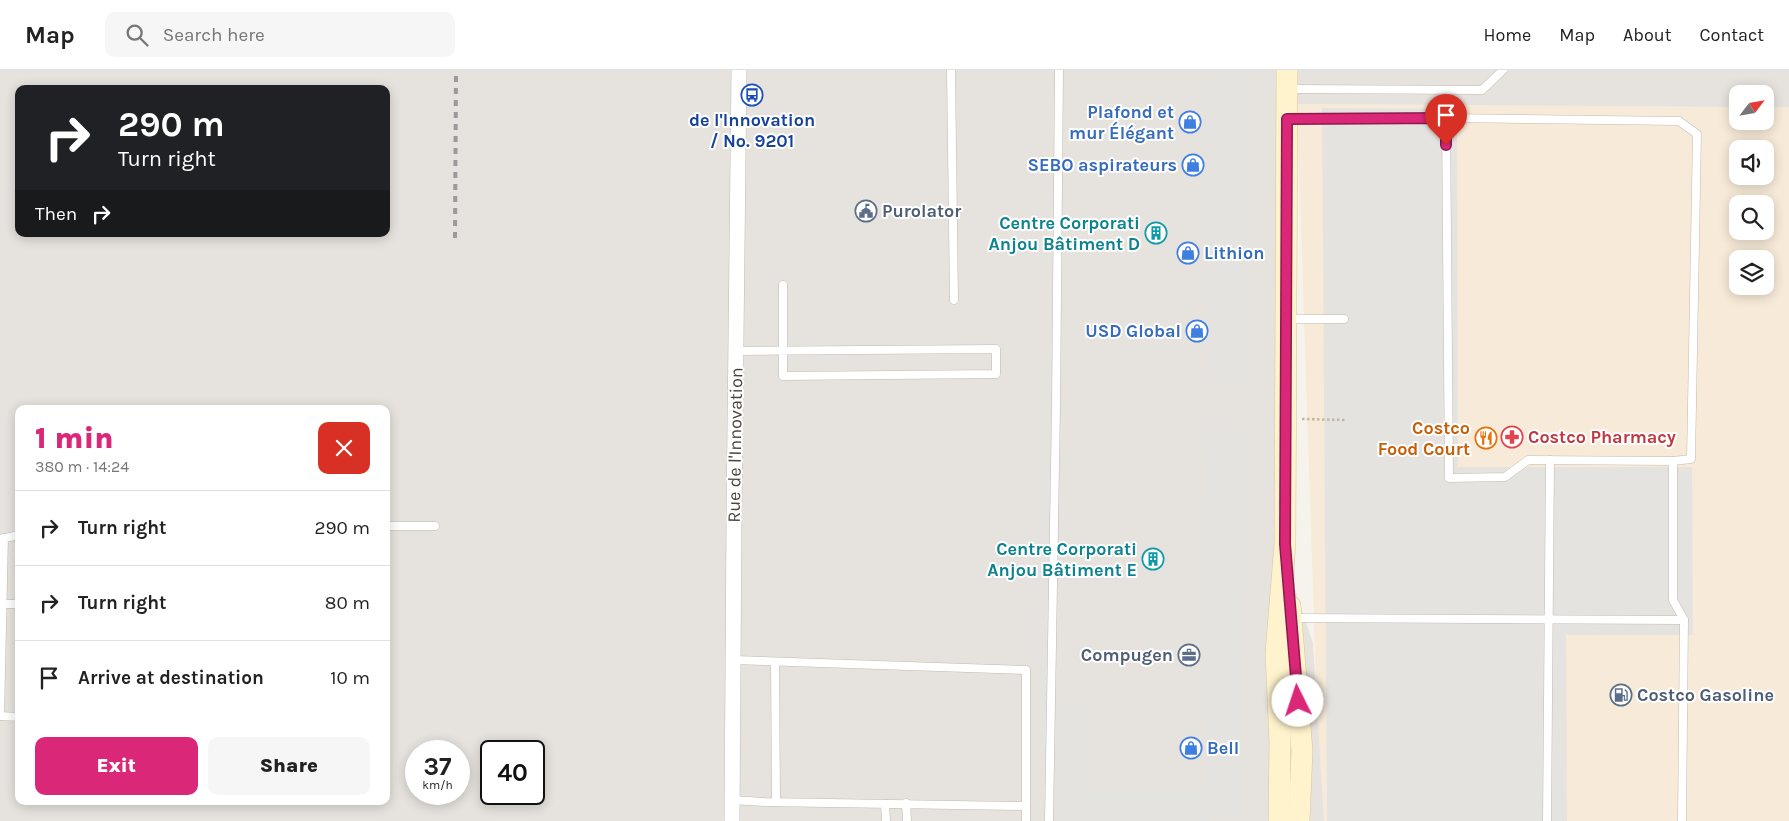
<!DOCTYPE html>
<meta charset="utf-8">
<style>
body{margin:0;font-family:Karla,sans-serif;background:#f6f6f6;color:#222;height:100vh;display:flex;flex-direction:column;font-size:19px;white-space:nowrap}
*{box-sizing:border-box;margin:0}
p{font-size:16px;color:#767676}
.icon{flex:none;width:28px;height:28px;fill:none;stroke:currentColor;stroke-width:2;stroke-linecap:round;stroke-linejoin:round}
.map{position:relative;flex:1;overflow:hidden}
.drawer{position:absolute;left:15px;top:335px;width:375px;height:400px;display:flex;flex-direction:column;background:#fff;border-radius:10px;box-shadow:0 2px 12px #0003}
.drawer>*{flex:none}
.banner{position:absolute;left:15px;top:15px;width:375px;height:152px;border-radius:10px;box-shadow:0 2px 12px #0003;background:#202124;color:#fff;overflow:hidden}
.needle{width:32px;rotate:59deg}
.fabs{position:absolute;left:1729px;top:15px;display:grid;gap:10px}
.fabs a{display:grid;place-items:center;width:45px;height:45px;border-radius:10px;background:#fff;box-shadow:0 2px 12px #0003;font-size:25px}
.speed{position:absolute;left:405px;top:670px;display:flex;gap:10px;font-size:25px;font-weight:700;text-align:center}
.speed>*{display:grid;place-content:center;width:65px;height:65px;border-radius:50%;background:#fff;box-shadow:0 2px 12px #0003;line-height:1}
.speed small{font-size:12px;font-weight:400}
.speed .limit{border:2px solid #111;border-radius:8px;background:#fff;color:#111}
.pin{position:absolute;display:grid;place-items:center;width:42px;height:42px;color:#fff;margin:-51px -21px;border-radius:50% 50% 50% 0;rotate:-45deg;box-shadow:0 0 5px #0007}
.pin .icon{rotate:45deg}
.me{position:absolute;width:55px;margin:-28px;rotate:356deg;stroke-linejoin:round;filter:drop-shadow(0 0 4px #0008)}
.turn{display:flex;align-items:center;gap:18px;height:105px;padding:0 20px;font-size:22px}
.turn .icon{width:65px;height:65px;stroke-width:2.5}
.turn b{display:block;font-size:35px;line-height:42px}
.then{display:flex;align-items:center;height:48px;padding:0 20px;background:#0003;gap:10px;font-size:19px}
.round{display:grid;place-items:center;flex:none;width:52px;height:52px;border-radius:10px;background:#f6f6f6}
.overview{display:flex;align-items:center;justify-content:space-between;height:85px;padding:0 20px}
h1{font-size:30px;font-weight:800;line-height:38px;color:#db2777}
.cta{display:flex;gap:10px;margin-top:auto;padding:10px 20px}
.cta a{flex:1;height:58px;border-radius:10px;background:#db2777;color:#fff;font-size:20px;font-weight:800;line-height:58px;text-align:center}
.cta a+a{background:#f6f6f6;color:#222}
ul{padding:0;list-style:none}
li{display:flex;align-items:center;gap:15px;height:75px;padding:0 20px;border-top:1px solid #e0e0e0}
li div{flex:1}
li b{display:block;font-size:19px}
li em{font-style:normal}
header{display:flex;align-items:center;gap:30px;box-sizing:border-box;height:70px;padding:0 25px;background:#fff;border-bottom:1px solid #e0e0e0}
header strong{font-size:24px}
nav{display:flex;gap:28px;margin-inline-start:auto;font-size:18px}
.search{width:350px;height:45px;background:#f6f6f6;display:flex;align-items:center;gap:12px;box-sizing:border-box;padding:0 18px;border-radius:10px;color:#767676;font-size:19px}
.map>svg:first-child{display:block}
.commercial{fill:#f7ead8;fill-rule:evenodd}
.industrial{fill:#e6e2dd;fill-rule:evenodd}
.parking{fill:#e5e3e0}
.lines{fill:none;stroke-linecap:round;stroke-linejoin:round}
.lane-casing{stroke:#c2bbae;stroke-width:9}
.street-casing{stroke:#c2bbae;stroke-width:16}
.secondary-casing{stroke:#d6c79b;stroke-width:22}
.path{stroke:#c4b79f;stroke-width:2.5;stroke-dasharray:2.5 2.5;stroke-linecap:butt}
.lane{stroke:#fff;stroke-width:8}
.street{stroke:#fff;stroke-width:15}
.secondary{stroke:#fff3cd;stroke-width:21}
.rail{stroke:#9a9a9a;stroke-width:4;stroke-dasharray:6 6;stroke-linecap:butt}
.route-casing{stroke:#8e194d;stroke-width:12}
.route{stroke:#db2777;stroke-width:9}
.labels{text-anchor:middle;stroke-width:4;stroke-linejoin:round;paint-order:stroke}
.shop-label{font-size:18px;font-weight:bold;fill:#366cbe;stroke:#fff;text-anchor:end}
.transit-label{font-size:18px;font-weight:bold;fill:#164399;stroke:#fff}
.service-label{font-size:18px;font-weight:bold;fill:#4e5e75;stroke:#fff;text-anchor:start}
.culture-label{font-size:18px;font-weight:bold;fill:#0d838f;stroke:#fff;text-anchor:end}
.food-label{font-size:18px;font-weight:bold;fill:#c56008;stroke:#fff;text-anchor:end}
.health-label{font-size:18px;font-weight:bold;fill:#be3a42;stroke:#fff;text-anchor:start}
.street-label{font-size:18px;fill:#4b4439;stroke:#fff}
</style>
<header>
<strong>Map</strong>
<div class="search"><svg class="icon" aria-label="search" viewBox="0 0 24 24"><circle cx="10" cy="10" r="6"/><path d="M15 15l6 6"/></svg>Search here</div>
<nav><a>Home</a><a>Map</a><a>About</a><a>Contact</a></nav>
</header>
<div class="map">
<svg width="1789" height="751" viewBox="0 0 1789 751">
<rect width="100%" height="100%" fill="#f6f3ec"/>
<path class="commercial" d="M1297 34 1737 37 1738 51H1765V37H1789V751H1324L1317 643ZM1738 79H1765V106H1738ZM1738 134H1765V161H1738ZM1738 189H1765V216H1738Z"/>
<path class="industrial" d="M0 0H1789V37H1765V24H1738L1737 37 1297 34 1295 519 1313 573 1324 751H0ZM19 19H386V164H19ZM19 339H386V731H19ZM416 681H459V724H416ZM491 681H534V724H491Z"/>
<g class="parking">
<path d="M1212 0H1248L1246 310 1209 309 1210 227 1202 224 1204 15H1212Z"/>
<path d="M1322 38 1457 39 1458 397H1692L1693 565H1566L1567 751H1327Z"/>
<path d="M1053 293 1046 634H1086L1085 720H1205L1207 638H1199L1201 429 1207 428 1203 356H1220L1235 363 1246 362 1240 746H1210V751H1055V720H1043L1041 616 1036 615 1038 294Z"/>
</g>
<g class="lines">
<g class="lane-casing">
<g id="lane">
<path d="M951 0 954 230"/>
<path d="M1289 19 1482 20 1503 0"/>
<path d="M1446 48 1679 51 1697 64 1691 389 1673 391"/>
<path d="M1289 49 1446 48 1449 408 1505 407 1528 390 1673 391V530L1684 550 1682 751"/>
<path d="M1288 249H1344"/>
<path d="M737 281 996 279V304L783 306V215"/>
<path d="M386 456H435"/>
<path d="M0 469 19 465"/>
<path d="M2 534H19"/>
<path d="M1293 548 1684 550"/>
<path d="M733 590 1026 600V736"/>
<path d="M775 592 776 732"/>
<path d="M0 646 4 468"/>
<path d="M0 646 19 647"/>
<path d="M732 730 765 732 1026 736V751"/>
<path d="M906 733 907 751"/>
<path d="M885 734 886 751"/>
<path d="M1049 751 1056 337 1059 0"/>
<path d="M1547 751 1550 390"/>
</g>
</g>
<g class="street-casing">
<path id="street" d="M732 751 734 447 739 0"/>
</g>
<g class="secondary-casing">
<g id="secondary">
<path d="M1290 536 1302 681 1299 751"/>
<path d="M1279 751 1280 673 1276 583 1285 474 1287 0"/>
</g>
</g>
<path class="path" d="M1302 349 1345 350"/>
<use href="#lane" class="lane"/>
<use href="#street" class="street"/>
<use href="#secondary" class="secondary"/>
<path class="rail" d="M455 168 456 0"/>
</g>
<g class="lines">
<g class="route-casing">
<path id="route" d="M1298 631 1285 474 1287 49 1446 48V75"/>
</g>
<use href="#route" class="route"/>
</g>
<defs>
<g id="bus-ring" transform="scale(1.125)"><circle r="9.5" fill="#fff" stroke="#1a4fb4" stroke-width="1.5"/><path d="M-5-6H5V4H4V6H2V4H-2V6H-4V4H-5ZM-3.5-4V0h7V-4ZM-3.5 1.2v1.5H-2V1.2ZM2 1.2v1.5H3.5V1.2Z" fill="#1a4fb4"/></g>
<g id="shop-ring" transform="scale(1.125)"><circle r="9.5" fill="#fff" stroke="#3f7fe0" stroke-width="1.5"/><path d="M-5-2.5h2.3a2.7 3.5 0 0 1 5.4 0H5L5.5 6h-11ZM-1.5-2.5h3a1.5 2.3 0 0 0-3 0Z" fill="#3f7fe0"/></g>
<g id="civic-ring" transform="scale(1.125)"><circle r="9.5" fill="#fff" stroke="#5c6f8a" stroke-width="1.5"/><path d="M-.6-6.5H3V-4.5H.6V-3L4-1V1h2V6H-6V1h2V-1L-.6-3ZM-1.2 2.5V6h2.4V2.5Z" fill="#5c6f8a"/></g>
<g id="building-ring" transform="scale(1.125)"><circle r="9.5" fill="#fff" stroke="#0f9aa8" stroke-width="1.5"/><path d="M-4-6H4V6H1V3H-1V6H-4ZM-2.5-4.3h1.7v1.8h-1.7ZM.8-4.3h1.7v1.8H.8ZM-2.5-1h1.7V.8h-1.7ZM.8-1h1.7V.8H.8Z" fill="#0f9aa8"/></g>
<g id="pharmacy-ring" transform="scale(1.125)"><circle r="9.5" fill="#fff" stroke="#e0444e" stroke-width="1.5"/><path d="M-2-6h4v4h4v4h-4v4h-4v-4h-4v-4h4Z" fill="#e0444e"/></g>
<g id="restaurant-ring" transform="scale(1.125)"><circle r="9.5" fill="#fff" stroke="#e8710a" stroke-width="1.5"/><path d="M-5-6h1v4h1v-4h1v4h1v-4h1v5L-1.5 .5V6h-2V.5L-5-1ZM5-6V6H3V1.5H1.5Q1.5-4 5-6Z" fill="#e8710a"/></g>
<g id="office-ring" transform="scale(1.125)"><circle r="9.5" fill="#fff" stroke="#5c6f8a" stroke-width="1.5"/><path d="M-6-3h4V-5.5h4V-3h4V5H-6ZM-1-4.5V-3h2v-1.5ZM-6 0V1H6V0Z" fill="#5c6f8a"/></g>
<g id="fuel-ring" transform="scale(1.125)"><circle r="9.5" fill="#fff" stroke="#5c6f8a" stroke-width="1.5"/><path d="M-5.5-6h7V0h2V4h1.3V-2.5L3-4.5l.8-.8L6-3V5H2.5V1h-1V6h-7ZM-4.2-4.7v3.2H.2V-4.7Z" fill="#5c6f8a"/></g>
</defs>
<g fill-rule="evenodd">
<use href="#bus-ring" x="752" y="25"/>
<use href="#shop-ring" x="1190" y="52"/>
<use href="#shop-ring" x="1193" y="95"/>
<use href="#civic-ring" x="866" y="141"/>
<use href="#building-ring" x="1156" y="163"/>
<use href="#shop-ring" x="1188" y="183"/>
<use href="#shop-ring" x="1197" y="261"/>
<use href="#pharmacy-ring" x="1512" y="367"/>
<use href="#restaurant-ring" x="1486" y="368"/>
<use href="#building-ring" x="1153" y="489"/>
<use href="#office-ring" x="1189" y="585"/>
<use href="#fuel-ring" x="1621" y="625"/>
<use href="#shop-ring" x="1191" y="678"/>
</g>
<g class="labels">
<g class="shop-label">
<text x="1174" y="48">Plafond et<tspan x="1174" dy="21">mur Élégant</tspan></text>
<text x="1177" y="101">SEBO aspirateurs</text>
<text x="1204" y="189" text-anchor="start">Lithion</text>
<text x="1181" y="267">USD Global</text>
<text x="1207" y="684" text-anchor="start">Bell</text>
</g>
<g class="transit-label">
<text x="752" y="56">de l'Innovation<tspan x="752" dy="21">/ No. 9201</tspan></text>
</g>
<g class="service-label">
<text x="882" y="147">Purolator</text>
<text x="1173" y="591" text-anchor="end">Compugen</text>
<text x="1637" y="631">Costco Gasoline</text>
</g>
<g class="culture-label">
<text x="1140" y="159">Centre Corporati<tspan x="1140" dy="21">Anjou Bâtiment D</tspan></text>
<text x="1137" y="485">Centre Corporati<tspan x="1137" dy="21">Anjou Bâtiment E</tspan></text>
</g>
<g class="food-label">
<text x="1470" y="364">Costco<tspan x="1470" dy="21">Food Court</tspan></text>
</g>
<g class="health-label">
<text x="1528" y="373">Costco Pharmacy</text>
</g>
<g class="street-label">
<text transform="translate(735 375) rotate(-89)" y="6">Rue de l'Innovation</text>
</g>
</g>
</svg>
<div class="fabs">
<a><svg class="needle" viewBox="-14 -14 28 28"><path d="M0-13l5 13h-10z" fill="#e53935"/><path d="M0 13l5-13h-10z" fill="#767676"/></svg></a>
<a><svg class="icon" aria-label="sound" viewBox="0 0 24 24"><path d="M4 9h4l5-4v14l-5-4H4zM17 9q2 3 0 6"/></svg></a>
<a><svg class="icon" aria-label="search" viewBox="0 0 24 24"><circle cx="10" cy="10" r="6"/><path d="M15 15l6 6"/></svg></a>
<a><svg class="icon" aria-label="layers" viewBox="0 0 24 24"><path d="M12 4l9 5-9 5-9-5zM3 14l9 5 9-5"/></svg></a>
</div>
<div class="speed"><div>37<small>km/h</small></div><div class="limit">40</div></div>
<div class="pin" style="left:1446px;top:75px;background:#d93025"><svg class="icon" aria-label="arrive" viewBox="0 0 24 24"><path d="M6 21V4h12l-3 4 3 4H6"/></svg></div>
<svg class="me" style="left:1298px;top:631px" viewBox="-20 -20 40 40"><circle r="19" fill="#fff"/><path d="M0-13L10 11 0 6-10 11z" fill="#db2777"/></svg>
<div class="banner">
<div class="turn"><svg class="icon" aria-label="right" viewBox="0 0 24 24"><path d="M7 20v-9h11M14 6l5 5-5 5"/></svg><div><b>290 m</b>Turn right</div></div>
<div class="then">Then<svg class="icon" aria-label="right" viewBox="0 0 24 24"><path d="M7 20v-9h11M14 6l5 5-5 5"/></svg></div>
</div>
<section class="drawer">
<div class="overview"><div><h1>1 min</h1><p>380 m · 14:24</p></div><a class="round" style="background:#d93025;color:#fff"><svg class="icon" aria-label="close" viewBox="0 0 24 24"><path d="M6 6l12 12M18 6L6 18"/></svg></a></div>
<ul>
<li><svg class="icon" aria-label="right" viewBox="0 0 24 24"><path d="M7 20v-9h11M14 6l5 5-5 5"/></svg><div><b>Turn right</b></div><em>290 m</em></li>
<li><svg class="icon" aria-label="right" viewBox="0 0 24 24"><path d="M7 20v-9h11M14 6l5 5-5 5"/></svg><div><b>Turn right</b></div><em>80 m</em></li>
<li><svg class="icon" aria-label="arrive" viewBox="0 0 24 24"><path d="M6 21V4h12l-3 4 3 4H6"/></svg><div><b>Arrive at destination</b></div><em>10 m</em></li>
</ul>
<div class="cta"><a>Exit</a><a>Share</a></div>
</section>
</div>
